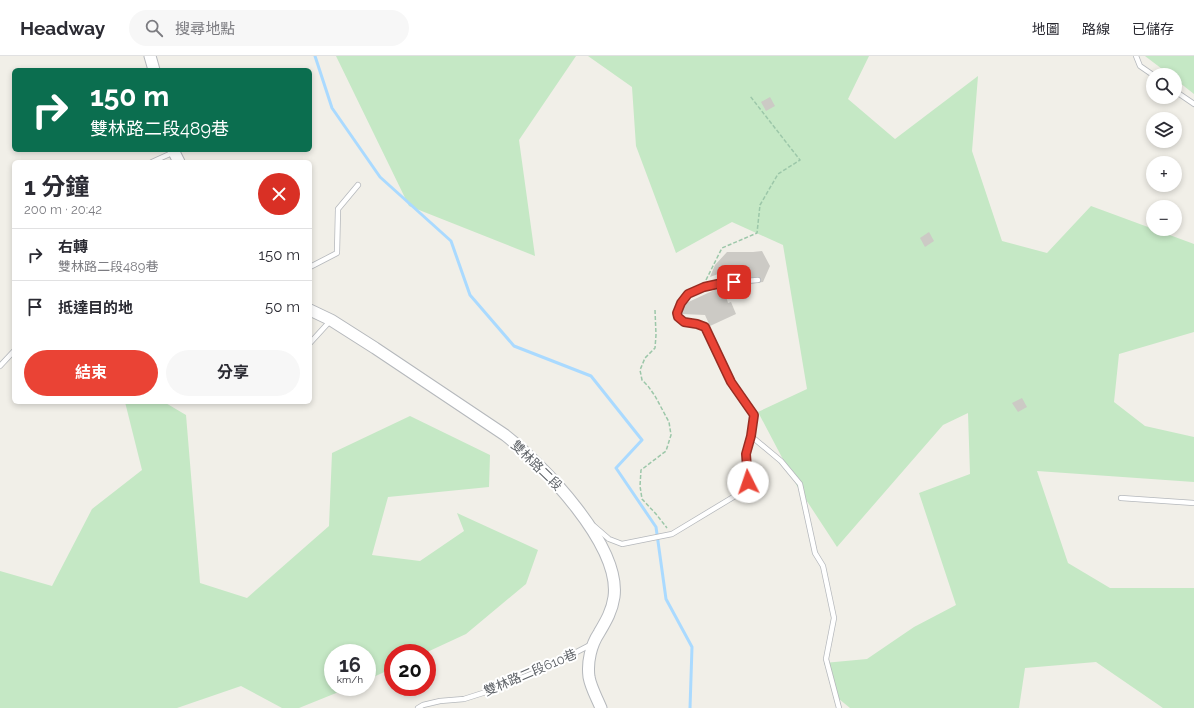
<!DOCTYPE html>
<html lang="zh-TW">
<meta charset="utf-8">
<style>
body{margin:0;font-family:Raleway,"Noto Sans TC",sans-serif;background:#f7f7f7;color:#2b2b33;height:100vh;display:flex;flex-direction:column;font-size:15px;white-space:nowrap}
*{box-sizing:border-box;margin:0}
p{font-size:13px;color:#7c7c81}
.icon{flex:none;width:22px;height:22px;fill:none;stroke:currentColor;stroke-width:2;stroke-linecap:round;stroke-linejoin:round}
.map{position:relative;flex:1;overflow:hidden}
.drawer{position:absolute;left:12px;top:104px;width:300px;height:244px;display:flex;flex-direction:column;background:#fff;border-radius:6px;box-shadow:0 2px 6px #0003}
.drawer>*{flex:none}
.top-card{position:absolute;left:12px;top:12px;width:300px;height:84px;border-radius:6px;box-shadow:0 2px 6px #0003;background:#0b6e4f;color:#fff;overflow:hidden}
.tools{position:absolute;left:1146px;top:12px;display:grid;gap:8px}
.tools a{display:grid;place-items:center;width:36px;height:36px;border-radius:50%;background:#fff;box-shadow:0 2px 6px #0003;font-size:20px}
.speed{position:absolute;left:324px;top:588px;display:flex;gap:8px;font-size:20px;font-weight:700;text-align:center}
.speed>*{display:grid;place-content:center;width:52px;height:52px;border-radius:50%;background:#fff;box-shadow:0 2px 6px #0003;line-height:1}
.speed small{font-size:10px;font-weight:400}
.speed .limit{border:6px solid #d22;background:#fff;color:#111}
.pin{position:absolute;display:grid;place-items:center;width:34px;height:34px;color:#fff;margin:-17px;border-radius:8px;box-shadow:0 2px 6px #0006}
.me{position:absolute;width:44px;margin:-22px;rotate:356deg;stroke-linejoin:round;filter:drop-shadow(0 0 3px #0008)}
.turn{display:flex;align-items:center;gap:14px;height:84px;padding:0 12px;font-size:18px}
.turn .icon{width:52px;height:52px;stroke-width:2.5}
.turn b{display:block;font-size:28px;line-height:34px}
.round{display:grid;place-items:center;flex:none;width:42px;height:42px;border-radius:21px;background:#f7f7f7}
.overview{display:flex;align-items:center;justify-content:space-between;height:68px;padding:0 12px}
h1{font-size:24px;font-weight:700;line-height:30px}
.primary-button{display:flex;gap:8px;margin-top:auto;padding:8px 12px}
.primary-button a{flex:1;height:46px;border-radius:24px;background:#ea4335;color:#fff;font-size:16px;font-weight:700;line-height:46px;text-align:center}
.primary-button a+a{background:#f7f7f7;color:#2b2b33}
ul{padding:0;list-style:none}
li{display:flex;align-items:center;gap:12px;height:52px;padding:0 12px;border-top:1px solid #e1e1e2}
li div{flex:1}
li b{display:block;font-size:15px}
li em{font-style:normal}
header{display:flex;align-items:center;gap:24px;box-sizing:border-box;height:56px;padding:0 20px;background:#fff;border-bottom:1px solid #e1e1e2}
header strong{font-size:19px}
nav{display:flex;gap:22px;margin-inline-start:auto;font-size:14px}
.search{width:280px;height:36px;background:#f7f7f7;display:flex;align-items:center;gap:10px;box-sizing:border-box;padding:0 14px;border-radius:22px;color:#7c7c81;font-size:15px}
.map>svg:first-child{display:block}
.green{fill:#c5e8c5}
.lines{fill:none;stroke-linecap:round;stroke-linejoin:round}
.stream{stroke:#aadaff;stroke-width:3}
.building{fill:#cccac5}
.service-casing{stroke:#b5b8bc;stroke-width:6}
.tertiary-casing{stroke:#b5b8bc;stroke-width:13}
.path{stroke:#9cc7a9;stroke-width:1.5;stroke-dasharray:4 2;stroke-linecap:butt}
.service{stroke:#fff;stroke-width:4.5}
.tertiary{stroke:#fff;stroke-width:11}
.route-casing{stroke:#982c22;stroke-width:10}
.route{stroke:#ea4335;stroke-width:7}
.labels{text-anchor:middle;stroke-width:4;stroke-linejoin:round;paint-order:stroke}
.street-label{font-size:13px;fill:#5f6368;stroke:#fff}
</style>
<header>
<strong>Headway</strong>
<div class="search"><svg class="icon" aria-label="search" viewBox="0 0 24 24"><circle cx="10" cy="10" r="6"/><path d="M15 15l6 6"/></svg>搜尋地點</div>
<nav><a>地圖</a><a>路線</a><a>已儲存</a></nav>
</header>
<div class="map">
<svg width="1194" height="652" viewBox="0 0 1194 652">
<rect width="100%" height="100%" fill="#f1efe8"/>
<g class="green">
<path d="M336 0H576L519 84 535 200 409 150Z"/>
<path d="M588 0H869L848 43 895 83 978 20 972 95 1002 185 1047 197 1091 150 1194 188V276L1119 298 1114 346 1145 370 1194 381V426L1037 415 1068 507 1110 532H1194V652H1163L1096 606 1025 612 1019 652H850L839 643 824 607 867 603 914 571 956 549 919 437 970 418 968 357 943 369 837 491 797 430 758 356 807 333 783 189 732 166 676 197 636 90 632 31Z"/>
<path d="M1145 0H1194V38L1175 23V19H1170Z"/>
<path d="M125 346H164L186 359 200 527 247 542 329 470 332 397 410 360 490 399 489 431 388 441 372 499 420 505 464 475 457 457 538 494 526 528 466 578 425 597H393V612L367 624V597H333V631H351L299 652H282L241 630 177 652H0V515L52 530 92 453 142 414Z"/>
</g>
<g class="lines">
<path class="stream" d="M315 0 332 52 380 121 451 185 470 239 514 290 591 320 642 384 616 412 656 471 666 543 692 591 690 652"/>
</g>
<g class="building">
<path d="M770 41 775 50 766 55 761 46Z"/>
<path d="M929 176 934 185 925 191 920 182Z"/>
<path d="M762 195 770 210 763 226 749 228 750 217 726 215 710 221 715 209 727 196H753Z"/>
<path d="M723 230 728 247 731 246 736 258 710 270 705 259 682 258V249Z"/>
<path d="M1022 342 1027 351 1018 356 1012 347Z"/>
</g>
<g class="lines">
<g class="service-casing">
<g id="service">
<path d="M1136 0 1140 10 1153 19"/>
<path d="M1175 35 1194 48"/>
<path d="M152 106 174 96"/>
<path d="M310 211 337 197 338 153 358 129"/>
<path d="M310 287 331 264"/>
<path d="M0 310 14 295"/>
<path d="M751 380 781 405 800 428 815 497 823 510 834 562 826 603 839 652"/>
<path d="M1121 442 1194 447"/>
<path d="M594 470 609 483 622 488 672 478 740 437 748 426 746 397 751 380 754 359 731 326 705 271 697 268 684 266 678 261 677 257 681 247 688 238 704 231 721 227 758 224"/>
<path d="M418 652 423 649 440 645 464 643 486 636 546 612 592 588"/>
</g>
</g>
<g class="tertiary-casing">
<g id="tertiary">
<path d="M150 0 154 14"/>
<path d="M173 94 179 106"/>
<path d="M310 254 331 264 375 292 505 379C543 409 621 489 614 541 612 555 606 565 599 577 591 589 587 606 589 621 591 632 597 642 601 652"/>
</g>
</g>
<g class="path">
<path d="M706 224 722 192 757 177 760 149 778 118 800 104 750 40"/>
<path d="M655 254 656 279 655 292 645 302 640 314 642 324 648 330 655 340 669 366 671 379 666 395 641 414 640 430 642 443 656 458 667 472"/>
</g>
<use href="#service" class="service"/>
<use href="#tertiary" class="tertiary"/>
</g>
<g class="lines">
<g class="route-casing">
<path id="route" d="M734 226 722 227 704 231 688 238 681 247 677 257 678 261 684 266 697 268 705 271 731 326 754 359 751 380 746 398 748 426"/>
</g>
<use href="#route" class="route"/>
</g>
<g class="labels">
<g class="street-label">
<text transform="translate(537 409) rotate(44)" y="5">雙林路二段</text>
<text transform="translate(530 616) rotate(-23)" y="5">雙林路二段610巷</text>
</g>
</g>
</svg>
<div class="tools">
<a><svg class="icon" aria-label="search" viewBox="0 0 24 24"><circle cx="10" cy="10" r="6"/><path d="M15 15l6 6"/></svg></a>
<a><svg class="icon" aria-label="layers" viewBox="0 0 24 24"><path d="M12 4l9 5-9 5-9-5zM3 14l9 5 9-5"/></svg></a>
<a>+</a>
<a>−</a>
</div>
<div class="speed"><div>16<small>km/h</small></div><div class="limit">20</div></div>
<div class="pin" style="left:734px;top:226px;background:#d93025"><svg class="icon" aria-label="arrive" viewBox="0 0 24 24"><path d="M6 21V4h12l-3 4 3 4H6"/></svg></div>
<svg class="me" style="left:748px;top:426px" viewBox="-20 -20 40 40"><circle r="19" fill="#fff"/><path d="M0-13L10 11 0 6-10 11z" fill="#ea4335"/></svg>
<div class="top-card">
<div class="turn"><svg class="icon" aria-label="right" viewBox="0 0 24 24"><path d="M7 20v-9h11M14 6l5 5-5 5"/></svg><div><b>150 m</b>雙林路二段489巷</div></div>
</div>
<section class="drawer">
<div class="overview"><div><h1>1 分鐘</h1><p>200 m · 20:42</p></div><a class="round" style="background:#d93025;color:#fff"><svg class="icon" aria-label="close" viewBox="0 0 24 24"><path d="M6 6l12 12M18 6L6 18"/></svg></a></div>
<ul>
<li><svg class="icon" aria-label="right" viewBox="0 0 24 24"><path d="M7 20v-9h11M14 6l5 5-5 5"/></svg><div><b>右轉</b><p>雙林路二段489巷</p></div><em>150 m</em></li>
<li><svg class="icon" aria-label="arrive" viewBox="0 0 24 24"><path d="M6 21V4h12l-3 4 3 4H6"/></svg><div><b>抵達目的地</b></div><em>50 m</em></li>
</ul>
<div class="primary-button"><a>結束</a><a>分享</a></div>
</section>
</div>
